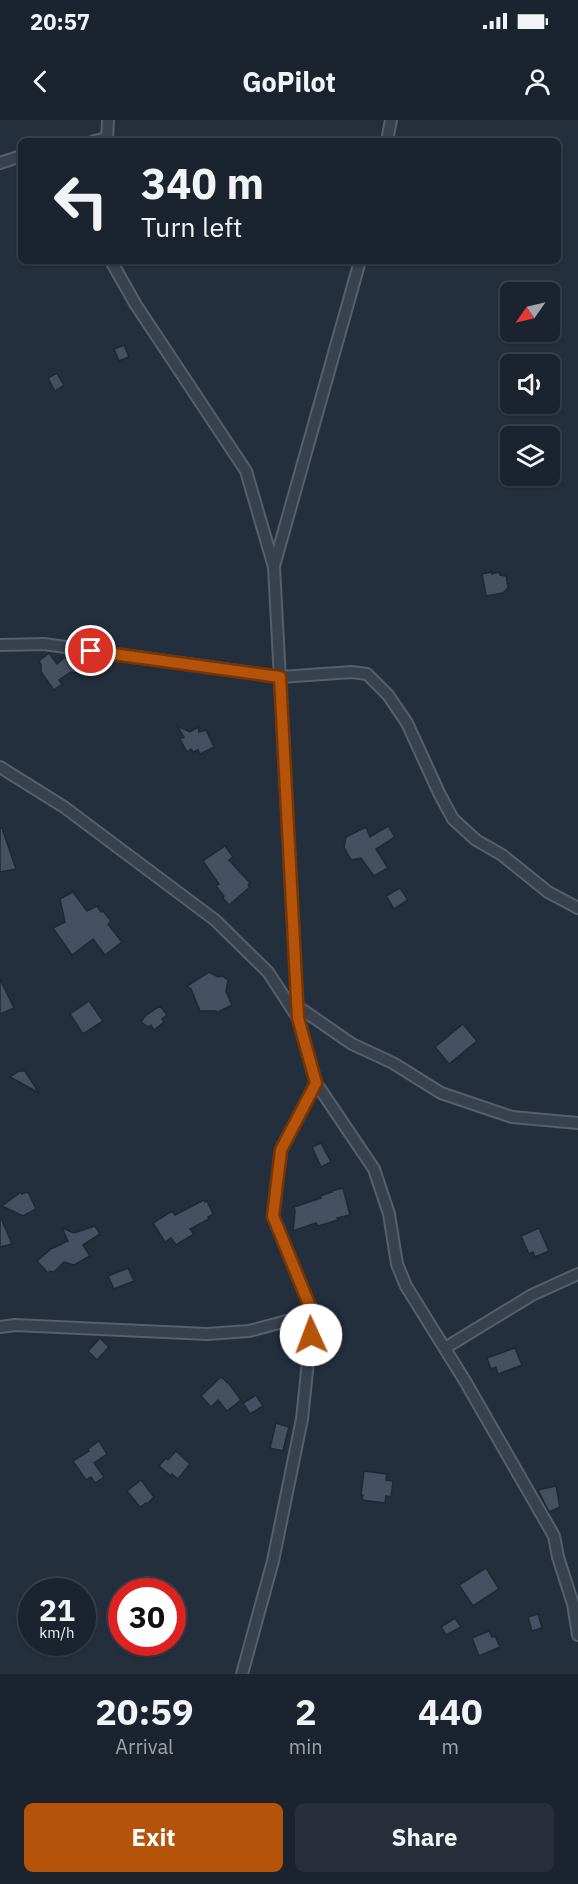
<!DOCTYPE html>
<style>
body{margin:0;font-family:"IBM Plex Sans",sans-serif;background:#282f3a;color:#f1f3f6;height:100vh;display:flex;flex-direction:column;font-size:22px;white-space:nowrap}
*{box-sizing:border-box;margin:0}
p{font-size:20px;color:#a0a4aa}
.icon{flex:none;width:33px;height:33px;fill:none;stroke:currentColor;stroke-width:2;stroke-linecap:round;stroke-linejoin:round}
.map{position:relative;height:1554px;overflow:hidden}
.sheet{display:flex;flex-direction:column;background:#1b232e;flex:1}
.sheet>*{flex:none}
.guide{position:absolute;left:18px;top:18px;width:543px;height:126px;border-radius:9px;box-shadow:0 2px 4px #0004,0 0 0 2px #39404a;background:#1b232e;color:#f1f3f6;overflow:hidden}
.needle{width:39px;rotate:236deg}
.buttons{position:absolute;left:500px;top:162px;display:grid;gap:12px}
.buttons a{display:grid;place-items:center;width:60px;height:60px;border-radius:9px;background:#1b232e;box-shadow:0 2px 4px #0004,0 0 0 2px #39404a;font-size:30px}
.speed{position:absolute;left:18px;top:1458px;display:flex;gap:12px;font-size:30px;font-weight:700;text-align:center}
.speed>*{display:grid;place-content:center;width:78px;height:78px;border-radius:50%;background:#1b232e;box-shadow:0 2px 4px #0004,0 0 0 2px #39404a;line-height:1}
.speed small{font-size:15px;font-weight:400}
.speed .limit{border:9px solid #d22;background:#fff;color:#111}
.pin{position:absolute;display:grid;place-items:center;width:51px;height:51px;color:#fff;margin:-26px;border:3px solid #fff;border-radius:50%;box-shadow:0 2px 6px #0007}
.me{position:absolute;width:66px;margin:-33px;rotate:358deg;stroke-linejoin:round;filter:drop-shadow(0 0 4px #0008)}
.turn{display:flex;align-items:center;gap:21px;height:126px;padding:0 24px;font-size:27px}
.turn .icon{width:78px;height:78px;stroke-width:2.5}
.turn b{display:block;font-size:42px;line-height:51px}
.eta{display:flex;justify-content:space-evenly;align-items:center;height:102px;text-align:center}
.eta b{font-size:36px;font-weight:800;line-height:42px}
.cta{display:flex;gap:12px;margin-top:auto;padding:12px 24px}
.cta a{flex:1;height:69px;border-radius:9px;background:#b45309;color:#fff;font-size:24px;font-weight:800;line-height:69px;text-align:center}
.cta a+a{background:#282f3a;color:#f1f3f6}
.status{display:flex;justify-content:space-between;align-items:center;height:42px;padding:0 30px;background:#1b232e;direction:ltr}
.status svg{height:16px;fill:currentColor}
header{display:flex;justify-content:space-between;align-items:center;height:78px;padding:0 24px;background:#1b232e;font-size:27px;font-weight:800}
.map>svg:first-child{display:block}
.building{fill:#455162;stroke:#1f2835;stroke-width:1.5}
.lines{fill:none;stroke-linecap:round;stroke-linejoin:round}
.minor-casing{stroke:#565f6c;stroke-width:14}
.minor{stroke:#38414e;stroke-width:10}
.route-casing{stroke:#753606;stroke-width:15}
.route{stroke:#b45309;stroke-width:10}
</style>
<div class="status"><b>20:57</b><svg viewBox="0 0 49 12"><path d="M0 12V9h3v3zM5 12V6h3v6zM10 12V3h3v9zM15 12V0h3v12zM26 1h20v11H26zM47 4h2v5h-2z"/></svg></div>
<header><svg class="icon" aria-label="back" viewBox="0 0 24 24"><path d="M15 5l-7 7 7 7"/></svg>GoPilot<svg class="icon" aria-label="person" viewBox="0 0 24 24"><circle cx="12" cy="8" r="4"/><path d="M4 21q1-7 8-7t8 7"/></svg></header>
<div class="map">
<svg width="578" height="1554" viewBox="0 0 578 1554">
<rect width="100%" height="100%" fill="#242f3e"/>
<g class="building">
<path d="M124 225 129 237 119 241 114 229Z"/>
<path d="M57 253 64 265 55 271 48 258Z"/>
<path d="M492 452V454L499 452 500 455 506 456 508 468 503 473 486 476 482 454Z"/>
<path d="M49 533 57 544 65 537 68 540 71 537 85 554 71 552 59 560 62 564 54 570 41 552V545L39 541Z"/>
<path d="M177 606 190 612 198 607 199 612 206 610 214 627 200 634 198 630 193 632 191 629 187 632 180 619 184 617Z"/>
<path d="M388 706 395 717 376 729 388 748 374 756 361 738 351 740 344 727 346 717 366 707 370 717Z"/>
<path d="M0 708H2L16 749 0 752Z"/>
<path d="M225 726 233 737 229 740 250 763 248 765 250 767 229 785 223 778 224 776 216 766 219 764 203 741Z"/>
<path d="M400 768 408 780 394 789 386 776Z"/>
<path d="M73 772 87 791 97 786 101 792 103 791 111 801 108 804 122 822 105 835 93 819 72 835 53 808 65 802 60 779Z"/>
<path d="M209 852 218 857 222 856 228 860 226 872 232 885 216 893V891H200L191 869 187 866Z"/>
<path d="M0 859 14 888 0 894Z"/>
<path d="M89 881 103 901 83 914 70 894Z"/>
<path d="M160 886 167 895 162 899 164 902 154 910 151 905 148 907 141 902 146 895Z"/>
<path d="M463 904 477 921 449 944 435 927Z"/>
<path d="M19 951H25L39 973 10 957Z"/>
<path d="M321 1023 331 1042 321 1047 312 1027Z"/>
<path d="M343 1068 350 1095 337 1098 338 1100 318 1106 316 1103 293 1111 295 1091 294 1087 321 1078 320 1076 332 1072 331 1071Z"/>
<path d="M21 1072 22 1074 28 1072 36 1089 23 1096 2 1086Z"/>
<path d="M204 1080 205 1082 207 1081 213 1094 208 1097 209 1099 190 1109 194 1114 176 1125 171 1118 165 1122 153 1103 172 1091 175 1095Z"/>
<path d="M0 1096 12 1124 0 1127Z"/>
<path d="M95 1106 100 1114 83 1125 90 1136 74 1145 64 1142 54 1152 50 1151 48 1153 37 1141 51 1129 68 1121 62 1108 74 1113Z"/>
<path d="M539 1108 549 1131 535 1137 533 1132 529 1134 521 1116Z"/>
<path d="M128 1148 134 1161 114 1169 108 1156Z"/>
<path d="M100 1218 109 1227 97 1240 88 1231Z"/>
<path d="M515 1228 522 1245 498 1254 496 1247 491 1249 487 1238Z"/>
<path d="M221 1257 230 1265 241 1280 227 1291 218 1280 211 1287 201 1276Z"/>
<path d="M256 1275 263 1286 250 1294 243 1283Z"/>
<path d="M276 1303 289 1307 283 1331 270 1328Z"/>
<path d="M99 1321 107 1334 94 1343 104 1357 95 1363 91 1357 86 1360 73 1341 89 1331 88 1329Z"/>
<path d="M176 1331 190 1344 178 1359 172 1354 171 1356 159 1346 166 1338 168 1340Z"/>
<path d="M364 1351 387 1354 386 1360 393 1361 391 1377 386 1376 385 1383 362 1380 363 1375H361Z"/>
<path d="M141 1360 154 1377 147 1384 146 1383 140 1387 127 1371Z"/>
<path d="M556 1366 560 1387 549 1392 538 1370Z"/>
<path d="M486 1448 499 1469 473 1486 459 1465Z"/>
<path d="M538 1494 542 1508 532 1511 528 1497Z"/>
<path d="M455 1498 461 1507 446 1515 441 1507Z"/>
<path d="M489 1511 492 1517 495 1516 500 1527 479 1536 472 1518Z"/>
</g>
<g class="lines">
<g class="minor-casing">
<g id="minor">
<path d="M94 21 107 18"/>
<path d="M107 21 108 0"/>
<path d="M387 21 391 0"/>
<path d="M0 43 21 36"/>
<path d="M111 141 136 185 246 351 274 447 298 897"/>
<path d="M274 446 360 141"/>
<path d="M0 525 44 524 280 557 352 552 367 554 388 575 407 603 440 675 453 699 476 720 502 735 548 772 578 788"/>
<path d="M0 647 64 687 215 800 268 852 298 898 316 963 281 1030 273 1096 313 1194 302 1299 273 1441 242 1554"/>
<path d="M297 886 352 924 393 943 441 973 512 997 578 1003"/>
<path d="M316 963 374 1049 389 1094 397 1144 406 1166 465 1261 554 1416 558 1437 573 1484 578 1515"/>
<path d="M0 1207 15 1205 207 1214 249 1211 313 1194"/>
<path d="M445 1228 532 1175 578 1154"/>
</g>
</g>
<use href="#minor" class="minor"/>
</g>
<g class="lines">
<g class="route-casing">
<path id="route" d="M91 531 280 557 298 898 316 963 281 1030 273 1096 313 1194 311 1215"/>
</g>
<use href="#route" class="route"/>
</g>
</svg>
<div class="buttons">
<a><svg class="needle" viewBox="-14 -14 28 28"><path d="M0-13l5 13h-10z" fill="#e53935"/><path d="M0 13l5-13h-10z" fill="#a0a4aa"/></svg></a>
<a><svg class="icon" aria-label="sound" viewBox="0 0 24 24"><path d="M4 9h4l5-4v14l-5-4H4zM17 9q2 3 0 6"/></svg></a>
<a><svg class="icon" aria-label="layers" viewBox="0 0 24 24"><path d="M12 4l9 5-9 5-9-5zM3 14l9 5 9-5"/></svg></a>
</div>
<div class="speed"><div>21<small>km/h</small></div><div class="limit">30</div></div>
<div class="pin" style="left:91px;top:531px;background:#d93025"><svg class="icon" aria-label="arrive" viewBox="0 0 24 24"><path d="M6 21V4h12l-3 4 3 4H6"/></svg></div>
<svg class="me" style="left:311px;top:1215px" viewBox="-20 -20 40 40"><circle r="19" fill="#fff"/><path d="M0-13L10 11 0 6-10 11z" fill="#b45309"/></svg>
<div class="guide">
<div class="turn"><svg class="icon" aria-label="left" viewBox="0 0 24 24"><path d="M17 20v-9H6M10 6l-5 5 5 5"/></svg><div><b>340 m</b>Turn left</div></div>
</div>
</div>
<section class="sheet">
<div class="eta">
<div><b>20:59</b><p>Arrival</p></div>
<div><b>2</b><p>min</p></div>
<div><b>440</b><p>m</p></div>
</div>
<div class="cta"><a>Exit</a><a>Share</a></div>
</section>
